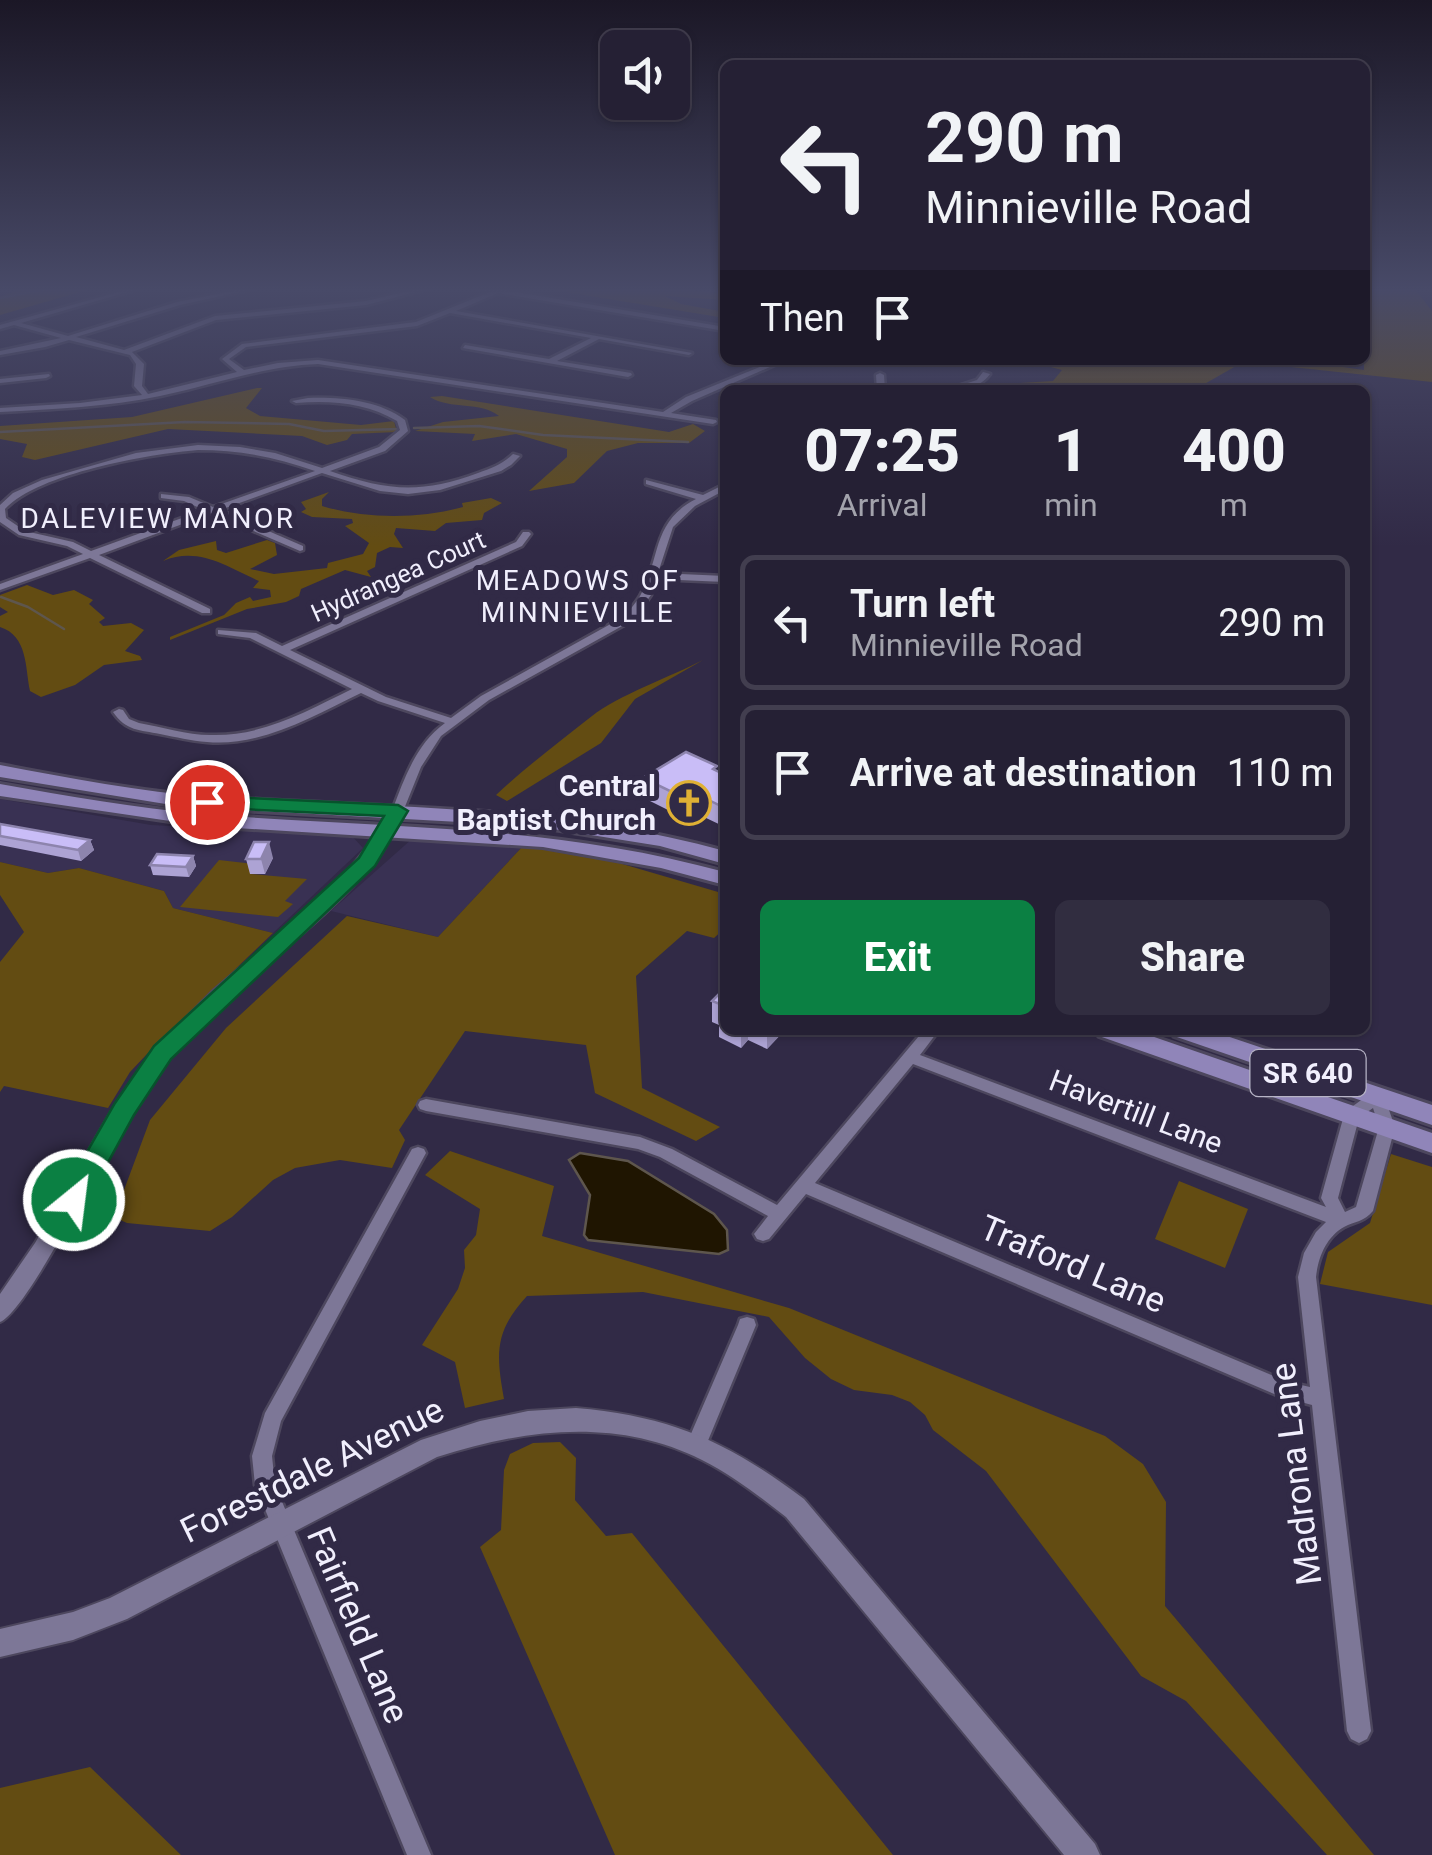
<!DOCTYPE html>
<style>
body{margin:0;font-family:Roboto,sans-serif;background:#312d40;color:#f1f3f6;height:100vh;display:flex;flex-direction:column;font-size:38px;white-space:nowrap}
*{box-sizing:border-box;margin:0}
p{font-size:32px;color:#a3a3ac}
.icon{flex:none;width:55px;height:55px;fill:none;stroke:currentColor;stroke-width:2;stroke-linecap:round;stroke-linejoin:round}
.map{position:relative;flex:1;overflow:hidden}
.side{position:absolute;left:720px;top:385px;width:650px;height:650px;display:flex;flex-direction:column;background:#252034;border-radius:15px;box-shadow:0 2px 8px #0004,0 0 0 2px #423e4f}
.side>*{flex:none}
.guide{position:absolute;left:720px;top:60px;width:650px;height:305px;border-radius:15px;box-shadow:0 2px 8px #0004,0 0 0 2px #423e4f;background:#252034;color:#f1f3f6;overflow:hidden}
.tools{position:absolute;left:600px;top:30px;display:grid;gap:20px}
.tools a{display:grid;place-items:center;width:90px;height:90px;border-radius:15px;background:#252034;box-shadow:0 2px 8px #0004,0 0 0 2px #423e4f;font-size:50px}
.pin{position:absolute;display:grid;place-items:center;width:85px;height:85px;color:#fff;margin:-42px;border:5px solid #fff;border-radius:50%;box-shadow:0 2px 10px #0007}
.me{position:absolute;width:110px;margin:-55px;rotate:29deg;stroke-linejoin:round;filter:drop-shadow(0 0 8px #0008)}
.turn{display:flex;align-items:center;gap:35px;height:210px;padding:0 40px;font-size:45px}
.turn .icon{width:130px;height:130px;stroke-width:2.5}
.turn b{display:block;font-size:70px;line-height:85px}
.then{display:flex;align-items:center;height:95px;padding:0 40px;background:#0003;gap:20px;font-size:38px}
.eta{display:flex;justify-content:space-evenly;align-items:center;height:170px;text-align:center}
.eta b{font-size:60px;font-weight:800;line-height:70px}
.primary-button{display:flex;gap:20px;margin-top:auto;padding:20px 40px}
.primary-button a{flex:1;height:115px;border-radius:15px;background:#0b8043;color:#fff;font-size:40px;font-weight:800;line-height:115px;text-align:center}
.primary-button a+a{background:#312d40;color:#f1f3f6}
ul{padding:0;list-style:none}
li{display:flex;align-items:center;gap:30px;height:135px;margin:0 20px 15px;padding:0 20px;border:5px solid #423e4f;border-radius:15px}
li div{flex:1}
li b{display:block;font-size:38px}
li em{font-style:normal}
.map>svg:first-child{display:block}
.built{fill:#393153}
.green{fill:#634c12}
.water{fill:#1f1501;stroke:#5e564d;stroke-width:2.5}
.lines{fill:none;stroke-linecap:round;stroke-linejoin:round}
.stream{stroke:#5e564d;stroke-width:2.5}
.minor-casing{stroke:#4d475e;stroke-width:5}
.tertiary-casing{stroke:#4d475e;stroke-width:4}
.primary-casing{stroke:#4d475e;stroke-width:6}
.minor{fill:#7d7797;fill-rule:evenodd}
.tertiary{fill:#7d7797;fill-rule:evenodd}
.primary{fill:#9085b9;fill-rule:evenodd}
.wall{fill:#ada3d4}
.shaded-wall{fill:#8d84ad}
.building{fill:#c9bdf7;stroke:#8d84ad;stroke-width:2.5}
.route{fill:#0b8043;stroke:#07532c;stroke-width:2.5}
.labels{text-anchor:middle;stroke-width:10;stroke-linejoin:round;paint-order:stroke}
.far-street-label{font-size:25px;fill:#f1effd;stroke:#312a46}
.far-neighbourhood-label{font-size:28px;letter-spacing:2.5px;fill:#f1effd;stroke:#312a46}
.shield{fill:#312a46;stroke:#b7b4c6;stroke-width:2.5}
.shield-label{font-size:28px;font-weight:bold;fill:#f1effd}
.poi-label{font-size:30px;font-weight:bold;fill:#f1effd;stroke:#312a46;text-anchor:end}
.street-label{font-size:30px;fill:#f1effd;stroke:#312a46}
.near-street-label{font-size:35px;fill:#f1effd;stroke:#312a46}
</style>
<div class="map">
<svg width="1432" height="1855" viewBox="0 0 1432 1855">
<rect width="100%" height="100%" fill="#312a46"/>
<g class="built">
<path d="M0 799 151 825 351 835 363 848 273 933 173 908 164 891 79 868 48 873 0 862Z"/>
<path d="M413 838 523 846 438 937 331 911Z"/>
</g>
<g class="green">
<path d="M23 288H94L0 315V297Z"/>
<path d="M541 288H670L725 294V300L665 296 681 304 725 312V318Z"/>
<path d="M1365 288H1414L1432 311V382L1243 362 1194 390H1024L1020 383 1053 381 1062 370 1043 365 1055 360H1293L1364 370Z"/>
<path d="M257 388H262L246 408 260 416 361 425 394 421 397 432 352 434 347 440 327 445 302 436 168 429 35 460 22 457 27 444 0 439V426L132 417Z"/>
<path d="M442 396 669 432 693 424 705 431 689 443H638L607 451 574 483 529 491 567 457V449L516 434 472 441 475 434 415 431 443 422 499 416C481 401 450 410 430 397Z"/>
<path d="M329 492 322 499V506C365 519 420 519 463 507L462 503 491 498 502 503 484 513 482 520 446 523 435 531 396 528 394 534 403 548 390 547 377 553 375 567 367 571 371 577 345 570 301 589 299 596 286 602 247 609 170 640V637L224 615 236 603 250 597 253 601 271 597 270 590 253 588 259 581C227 567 199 546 163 561L179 550 216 541 217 550 226 553 267 540 275 543 277 555 250 569 274 574 327 568 328 563 363 554 369 543 345 526 353 523 352 519 312 517 301 512 306 509 301 502Z"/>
<path d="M27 585 53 595 74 590 93 600 89 604 105 618 99 622 103 626 131 623 144 630 125 651 140 656 142 660 104 665 75 685 41 697 30 691C25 667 28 636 0 627V616L8 612 0 607V595Z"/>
<path d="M703 660 635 699 601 743 507 801 496 795C527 766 559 742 592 716 617 696 672 676 703 660Z"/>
<path d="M523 846 619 863 725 894V928L714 938 687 931 636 976 642 1088 720 1127 696 1141 595 1093 586 1045 465 1031 399 1130 405 1140 392 1168 340 1160 295 1168 273 1180 232 1217 210 1231 127 1223 107 1214 124 1190 150 1120 226 1028 347 916 438 937Z"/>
<path d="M219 860 254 864 251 874 307 879 285 901 293 904 278 917 180 907Z"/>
<path d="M0 862 48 873 79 868 164 891 173 908 273 933 147 1054 130 1072 108 1108 4 1086 0 1092V962L24 932 0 895Z"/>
<path d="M450 1151 554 1186 542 1236 789 1308 1105 1436 1143 1464 1166 1502 1165 1606 1374 1855H1327L1186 1701 1141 1676 986 1471 933 1430 925 1415 910 1402 892 1395 854 1390 831 1379 805 1358 769 1317 643 1292 527 1296C494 1332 496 1354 504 1399L465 1408 455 1362 422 1345 458 1289 465 1268 464 1250 476 1235 480 1209 425 1175Z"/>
<path d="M1391 1154 1432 1167V1305L1320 1284 1328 1252 1370 1223Z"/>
<path d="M1179 1181 1248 1209 1225 1268 1155 1239Z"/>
<path d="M560 1442 576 1458 575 1500 606 1536 632 1533 893 1855H615L480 1547 501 1530 504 1470 510 1454 533 1443Z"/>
<path d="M90 1767 181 1855H0V1788Z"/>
</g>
<path class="water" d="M580 1153 628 1161 714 1214 727 1230 728 1250 719 1254 588 1240 584 1235 590 1195 569 1160Z"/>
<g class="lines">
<g class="stream">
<path d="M0 298 53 288"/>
<path d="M414 428 479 426 543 435 688 442"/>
<path d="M0 432 185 422 289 424 324 431 399 429"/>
<path d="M1 597 28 607 64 629"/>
</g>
<g class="minor-casing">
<g id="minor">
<path d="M133 288H141L21 323 68 336 177 302 247 288H257L180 305 76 337 124 350 215 316 366 301 422 288H431L366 305 216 320 132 352 144 364 142 386 148 394 237 372 222 359 242 344 416 322 490 292 475 288 498 289 725 327V331L498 293 456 311 692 353 689 355 599 339 557 361 631 373 632 375 628 377 463 348 465 345 549 359 591 338 450 313 417 326 246 347 229 359 244 370 278 363 318 360 663 412 686 397 777 360H786L692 401 671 413 716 420 717 422 713 424 318 364C263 366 213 385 160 396 108 407 54 409 0 412V408L80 403 142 395 134 386 136 364 130 355 69 340 45 347 0 355V351L61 338 14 325 0 329V325Z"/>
<path d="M983 372 990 374C980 388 963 390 946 390L977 380Z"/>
<path d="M880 373 884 375 885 390H877L876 375Z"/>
<path d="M49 374 50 376 46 378 0 383V379Z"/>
<path d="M308 398C341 397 378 400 405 420L408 431 385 451 330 471C387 491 421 494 478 473 492 468 503 464 513 454L520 456 511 465 501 471 440 490 408 494 380 491 322 473 220 510 303 546V550L300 551 212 513 99 555 210 609V613H202L90 558 0 590V584L83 554 67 546 19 535 0 522V505L13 493 42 480 136 453 198 445 240 447 275 453 322 468 379 447 400 430 397 421C367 403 331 400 296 403L292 401ZM198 450C239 450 276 457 315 471L213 507 189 497 161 494V498L184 501 204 510 91 551 73 542 25 531 6 518 5 509C39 473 149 454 198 450Z"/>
<path d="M646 480 703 495 725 484V490L695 506 673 527 658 573 725 576V582L656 579 651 595 633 620 489 700 441 736 421 767 402 814 398 815 392 811C404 779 416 744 445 723L378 701 361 693C313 716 262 747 207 742 191 741 176 737 160 734 140 730 126 731 113 712L119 709 123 710 129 719 139 723C162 727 187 735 210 735 262 737 307 711 352 689L250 638 218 634V630L256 633 282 646 516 542 523 532H529L531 534 522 546 290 650 386 697 451 718 481 696 625 616C630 609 636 603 640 596 661 559 651 522 696 499L646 484Z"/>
<path d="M924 1030H939L920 1055 1326 1207 1321 1198 1344 1115 1346 1111 1371 1093H1383L1395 1127 1373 1211C1364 1222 1355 1221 1344 1227 1326 1237 1318 1258 1316 1277L1371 1731 1367 1739 1359 1743 1351 1739 1347 1731 1312 1405 1279 1396 806 1194 769 1239 763 1241 757 1239 754 1234 768 1216 660 1157 638 1149 426 1111 420 1109 418 1105 420 1101 426 1099 640 1137 672 1149 777 1205ZM913 1064 1326 1222 1316 1232 1304 1253 1298 1277 1310 1387 1288 1382 815 1183ZM1373 1108 1379 1127 1356 1207 1345 1212 1338 1198 1359 1118Z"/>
<path d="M418 1147 424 1149 426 1153 281 1421 272 1456 275 1485 431 1855H407L255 1485 252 1456 265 1413 412 1149Z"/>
<path d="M747 1317 754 1319 756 1325 707 1443 704 1449 697 1452 690 1449 687 1443 738 1325 740 1319Z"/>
</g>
</g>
<g class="tertiary-casing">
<g id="tertiary">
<path d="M398 806 406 811C390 837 374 863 353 886 304 938 243 978 194 1030 169 1057 149 1085 129 1116 107 1150 27 1312 0 1322V1294L35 1243 111 1112 154 1050 214 990 313 906 344 876 369 845 392 808Z"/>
<path d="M576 1408C671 1416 728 1442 804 1499L1095 1844 1100 1855H1064L786 1517C759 1496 732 1475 702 1460 617 1417 524 1429 437 1457L127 1619 73 1640 0 1657V1629L73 1612 110 1598 421 1440 480 1421 528 1411Z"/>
</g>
</g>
<g class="primary-casing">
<g id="primary">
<path d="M0 765C70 778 140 792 211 797 389 809 551 803 725 851V864L660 846 535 826 184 807 0 777Z"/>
<path d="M0 784C68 796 135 808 204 814 385 829 546 823 725 872V885L661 868 543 847 204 826 0 796Z"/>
<path d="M1096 1030H1134L1432 1133V1153L1099 1036Z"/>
<path d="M1171 1030H1209L1432 1105V1125L1174 1036Z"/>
</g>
</g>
<use href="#minor" class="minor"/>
<use href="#tertiary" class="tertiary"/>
<use href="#primary" class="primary"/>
</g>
<g class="wall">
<path d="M717 771 725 775V827L683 807 674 813 644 798 643 778Z"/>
<path d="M0 824 90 840 94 850 81 861 0 845Z"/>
<path d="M193 856 196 866 189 877 153 875 150 865Z"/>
<path d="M273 858 265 874H250L246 859Z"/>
<path d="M725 988V1030H785L767 1049 748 1040 741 1048 719 1037V1025L712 1022V1001Z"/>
</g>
<g class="shaded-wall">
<path d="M682 787 683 807 674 813V793Z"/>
<path d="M90 840 94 850 81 861 78 850Z"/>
<path d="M269 842 273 858 265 874 261 859Z"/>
<path d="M193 856 196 866 189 877 186 867Z"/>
<path d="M741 1030H748V1040L741 1048Z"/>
<path d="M767 1030H785L767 1049Z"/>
</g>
<g class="building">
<path d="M686 752 717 766 713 769 725 775V808L682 787 674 793 643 778Z"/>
<path d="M0 824 90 840 78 850 0 836Z"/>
<path d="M254 842H269L261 859H246Z"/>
<path d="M157 854 193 856 186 867 150 865Z"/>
<path d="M725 988V1006L712 1001Z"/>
</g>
<linearGradient id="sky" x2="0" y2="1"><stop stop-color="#1b1726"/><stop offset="0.53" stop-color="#484a68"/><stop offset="1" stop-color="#484a68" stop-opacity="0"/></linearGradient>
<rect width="1432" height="547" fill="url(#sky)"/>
<path class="route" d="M207 796 398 805 408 811 375 866 171 1059 134 1115 83 1208 74 1211 64 1208 59 1200 64 1192 115 1103 154 1046 359 858 384 816 200 807V798Z"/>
<defs>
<g id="church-ring" transform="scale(2.25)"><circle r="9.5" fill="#312a46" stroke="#dfb034" stroke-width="1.5"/><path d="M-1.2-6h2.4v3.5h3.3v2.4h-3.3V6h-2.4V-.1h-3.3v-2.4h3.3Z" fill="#dfb034"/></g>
</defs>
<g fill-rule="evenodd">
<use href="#church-ring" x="689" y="803"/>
</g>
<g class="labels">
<g class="far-street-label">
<text transform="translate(398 576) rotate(-24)" y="9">Hydrangea Court</text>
</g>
<g class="far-neighbourhood-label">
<text x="158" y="528">DALEVIEW MANOR</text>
<text x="578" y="590">MEADOWS OF<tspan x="578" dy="32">MINNIEVILLE</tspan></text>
</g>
<rect class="shield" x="1250.5" y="1050" width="115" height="46" rx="8"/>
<g class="shield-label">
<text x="1308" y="1083">SR 640</text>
</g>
<g class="poi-label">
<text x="656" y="796">Central<tspan x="656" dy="34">Baptist Church</tspan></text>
</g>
<g class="street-label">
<text transform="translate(1136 1112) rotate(21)" y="10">Havertill Lane</text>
</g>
<g class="near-street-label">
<text transform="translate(1073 1264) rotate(23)" y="12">Traford Lane</text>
<text transform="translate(312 1470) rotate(-26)" y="12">Forestdale Avenue</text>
<text transform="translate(1296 1474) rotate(-97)" y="12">Madrona Lane</text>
<text transform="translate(358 1625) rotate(67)" y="12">Fairfield Lane</text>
</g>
</g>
</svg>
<div class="tools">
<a><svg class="icon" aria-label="sound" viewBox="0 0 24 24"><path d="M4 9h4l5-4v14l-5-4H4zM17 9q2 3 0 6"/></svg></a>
</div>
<div class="pin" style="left:207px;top:802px;background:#d93025"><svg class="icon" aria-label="arrive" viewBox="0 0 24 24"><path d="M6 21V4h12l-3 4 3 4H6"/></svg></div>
<svg class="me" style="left:74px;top:1200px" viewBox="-20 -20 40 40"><circle r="17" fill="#0b8043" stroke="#fff" stroke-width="3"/><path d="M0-11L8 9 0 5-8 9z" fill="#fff"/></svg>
<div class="guide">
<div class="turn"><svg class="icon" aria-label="left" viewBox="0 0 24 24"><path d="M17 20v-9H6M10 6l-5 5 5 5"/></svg><div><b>290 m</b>Minnieville Road</div></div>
<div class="then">Then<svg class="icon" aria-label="arrive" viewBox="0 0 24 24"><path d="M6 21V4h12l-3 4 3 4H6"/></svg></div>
</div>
<section class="side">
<div class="eta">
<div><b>07:25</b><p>Arrival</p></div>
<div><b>1</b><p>min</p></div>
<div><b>400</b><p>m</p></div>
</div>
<ul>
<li><svg class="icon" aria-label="left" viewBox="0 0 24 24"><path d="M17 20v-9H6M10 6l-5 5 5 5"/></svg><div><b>Turn left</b><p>Minnieville Road</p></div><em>290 m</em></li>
<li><svg class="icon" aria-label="arrive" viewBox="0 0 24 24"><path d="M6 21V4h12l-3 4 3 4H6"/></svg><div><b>Arrive at destination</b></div><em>110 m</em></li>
</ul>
<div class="primary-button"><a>Exit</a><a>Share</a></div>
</section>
</div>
